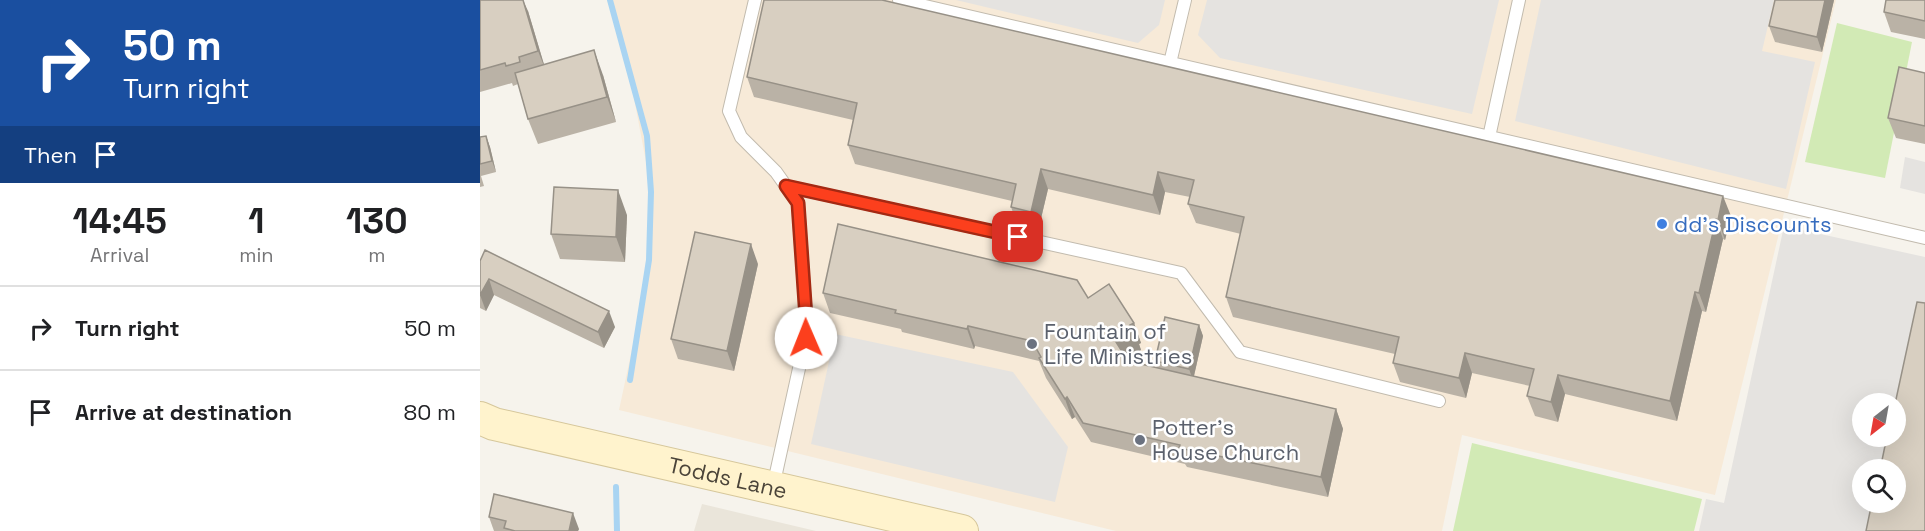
<!DOCTYPE html>
<meta charset="utf-8">
<style>
body{margin:0;font-family:"Space Grotesk",sans-serif;background:#f2f2f2;color:#202124;height:100vh;display:flex;flex-direction:column;font-size:22px;white-space:nowrap}
*{box-sizing:border-box;margin:0}
p{font-size:20px;color:#757577}
.icon{flex:none;width:33px;height:33px;fill:none;stroke:currentColor;stroke-width:2;stroke-linecap:round;stroke-linejoin:round}
.map{position:relative;flex:1;overflow:hidden}
.drawer{display:flex;flex-direction:column;background:#fff;width:480px}
.drawer>*{flex:none}
.guide{background:#1a4fa0;color:#fff;overflow:hidden}
.needle{width:39px;rotate:211deg}
.tools{position:absolute;left:1372px;top:393px;display:grid;gap:12px}
.tools a{display:grid;place-items:center;width:54px;height:54px;border-radius:50%;background:#fff;box-shadow:0 6px 24px #0002;font-size:30px}
.pin{position:absolute;display:grid;place-items:center;width:51px;height:51px;color:#fff;margin:-26px;border-radius:12px;box-shadow:0 3px 9px #0006}
.me{position:absolute;width:66px;margin:-33px;rotate:359deg;stroke-linejoin:round;filter:drop-shadow(0 0 4px #0008)}
.turn{display:flex;align-items:center;gap:21px;height:126px;padding:0 24px;font-size:27px}
.turn .icon{width:78px;height:78px;stroke-width:2.5}
.turn b{display:block;font-size:42px;line-height:51px}
.then{display:flex;align-items:center;height:57px;padding:0 24px;background:#0003;gap:12px;font-size:22px}
.eta{display:flex;justify-content:space-evenly;align-items:center;height:102px;text-align:center}
.eta b{font-size:36px;font-weight:800;line-height:42px}
ul{padding:0;list-style:none}
li{display:flex;align-items:center;gap:18px;height:84px;padding:0 24px;border-top:2px solid #e0e0e0}
li div{flex:1}
li b{display:block;font-size:22px}
li em{font-style:normal}
main{display:flex;flex:1;min-height:0}
.map>svg:first-child{display:block}
.residential{fill:#eae5da}
.commercial{fill:#f7ead8}
.green{fill:#d2eab5}
.parking{fill:#e5e3e0}
.lines{fill:none;stroke-linecap:round;stroke-linejoin:round}
.stream{stroke:#a9d4f2;stroke-width:6}
.lane-casing{stroke:#c2bbae;stroke-width:14}
.secondary-casing{stroke:#d6c79b;stroke-width:34}
.lane{stroke:#fff;stroke-width:12}
.secondary{stroke:#fff3cd;stroke-width:32}
.wall{fill:#bab2a6}
.shaded-wall{fill:#979187}
.building{fill:#d8cfc1;stroke:#979187;stroke-width:1.5}
.route-casing{stroke:#a42913;stroke-width:15}
.route{stroke:#fc3f1d;stroke-width:10}
.shop-dot{fill:#3f7fe0;stroke:#fff;stroke-width:2}
.worship-dot{fill:#6b7280;stroke:#fff;stroke-width:2}
.labels{text-anchor:middle;stroke-width:5;stroke-linejoin:round;paint-order:stroke}
.shop-label{font-size:22px;fill:#366cbe;stroke:#fff;text-anchor:start}
.worship-label{font-size:22px;fill:#5b616d;stroke:#fff;text-anchor:start}
.street-label{font-size:22px;fill:#4b4439;stroke:#fff}
</style>
<main>
<section class="drawer">
<div class="guide">
<div class="turn"><svg class="icon" aria-label="right" viewBox="0 0 24 24"><path d="M7 20v-9h11M14 6l5 5-5 5"/></svg><div><b>50 m</b>Turn right</div></div>
<div class="then">Then<svg class="icon" aria-label="arrive" viewBox="0 0 24 24"><path d="M6 21V4h12l-3 4 3 4H6"/></svg></div>
</div>
<div class="eta">
<div><b>14:45</b><p>Arrival</p></div>
<div><b>1</b><p>min</p></div>
<div><b>130</b><p>m</p></div>
</div>
<ul>
<li><svg class="icon" aria-label="right" viewBox="0 0 24 24"><path d="M7 20v-9h11M14 6l5 5-5 5"/></svg><div><b>Turn right</b></div><em>50 m</em></li>
<li><svg class="icon" aria-label="arrive" viewBox="0 0 24 24"><path d="M6 21V4h12l-3 4 3 4H6"/></svg><div><b>Arrive at destination</b></div><em>80 m</em></li>
</ul>
</section>
<div class="map">
<svg width="1445" height="531" viewBox="0 0 1445 531">
<rect width="100%" height="100%" fill="#f6f3ec"/>
<path class="residential" d="M222 504 336 531H214Z"/>
<path class="commercial" d="M127 0H1356L1235 495 982 435 962 531H636L139 410 167 279 170 183 146 56Z"/>
<g class="green">
<path d="M1357 23 1432 42 1405 178 1325 162Z"/>
<path d="M992 443 1222 499 1214 531H973Z"/>
</g>
<g class="parking">
<path d="M476 0H685L679 25 658 43Z"/>
<path d="M727 0H1019L992 114 740 58 718 35Z"/>
<path d="M1061 0H1294L1282 51 1335 62 1306 189 1035 121Z"/>
<path d="M1425 157 1445 162V194L1420 188Z"/>
<path d="M1304 226 1445 257V316L1416 404H1383V436L1414 437 1406 469 1383 470V502L1399 503 1393 531H1219L1226 499 1244 503Z"/>
<path d="M355 334 533 372 588 447 575 502 331 444Z"/>
</g>
<g class="lines">
<g class="stream">
<path d="M130 0 167 136 171 192 169 260 150 380"/>
<path d="M136 487 137 531"/>
</g>
<g class="lane-casing">
<g id="lane">
<path d="M275 0 249 111 261 137 296 172 318 203 327 332 293 487"/>
<path d="M419 0 1445 238"/>
<path d="M690 63 705 0"/>
<path d="M1009 137 1039 0"/>
<path d="M306 186 701 273 760 352 959 401"/>
</g>
</g>
<g class="secondary-casing">
<g id="secondary">
<path id="s1" d="M0 418 14 424 482 531"/>
</g>
</g>
<use href="#lane" class="lane"/>
<use href="#secondary" class="secondary"/>
</g>
<g class="wall">
<path d="M0 0 48 11 64 65 123 75 136 122 58 144 48 119 38 84 33 86 32 83 0 92Z"/>
<path d="M1354 0 1342 52 1295 42 1289 26Z"/>
<path d="M1445 0V39L1411 32 1404 12Z"/>
<path d="M1445 73V144L1416 138 1408 118Z"/>
<path d="M267 77 1251 216 1245 240 1243 239 1226 312 1222 311 1197 421 1085 394 1078 422 1055 416 1047 396 1050 386 992 373 986 398 920 382 913 363 915 354 753 317 746 297 761 234 716 223 708 204 710 197 685 192 680 215 568 189 558 231 538 226 531 207 532 201 375 164 368 145 373 120 274 97Z"/>
<path d="M6 136 10 147 16 172 1 176 4 186 0 187V137Z"/>
<path d="M147 215 145 262 80 259 71 234Z"/>
<path d="M0 261 135 327 124 348 14 295 6 311 0 308Z"/>
<path d="M278 264 254 371 198 359 191 339Z"/>
<path d="M343 293 608 298 654 323 661 343 659 344 661 350 647 359 648 361 677 368 675 361 719 325 723 336 714 376 856 409 863 429 848 497 707 467 705 464 611 442 595 417 592 419 566 378 559 361 495 346 494 349 422 332 421 329 350 313Z"/>
<path d="M9 517 99 529 98 531H14Z"/>
</g>
<g class="shaded-wall">
<path d="M43 0 48 11 66 71 58 51Z"/>
<path d="M1345 0H1354L1342 52 1337 37Z"/>
<path d="M114 50 123 75 136 122 127 97Z"/>
<path d="M6 136 10 147 16 172 12 161Z"/>
<path d="M561 169 568 189 558 231 551 212Z"/>
<path d="M678 172 685 192 680 215 673 195Z"/>
<path d="M138 190 147 215 145 262 136 237Z"/>
<path d="M1243 196 1251 216 1245 240 1238 220Z"/>
<path d="M1236 219 1243 239 1226 312 1219 293Z"/>
<path d="M271 244 278 264 254 371 247 351Z"/>
<path d="M9 279 14 295 6 311 0 295Z"/>
<path d="M1215 292 1222 311 1197 421 1190 401Z"/>
<path d="M129 311 135 327 124 348 118 332Z"/>
<path d="M654 323 661 343 659 344 661 350 643 361 636 342 650 325Z"/>
<path d="M719 325 723 336 713 380 709 369Z"/>
<path d="M488 326 495 346 494 349 487 329Z"/>
<path d="M985 353 992 373 986 398 979 378Z"/>
<path d="M1078 375 1085 394 1078 422 1071 402Z"/>
<path d="M587 397 595 417 592 419 585 399Z"/>
<path d="M856 409 863 429 848 497 841 477Z"/>
<path d="M93 513 99 529 98 531H89Z"/>
</g>
<g class="building">
<path d="M0 0H43L58 51 39 57 40 62 26 66 25 63 0 70Z"/>
<path d="M284 0H402L1243 196 1238 220 1236 219 1219 293 1215 292 1190 401 1078 375 1071 402 1047 396 1054 369 985 353 979 378 913 363 919 337 746 297 764 217 708 204 714 180 678 172 673 195 561 169 551 212 531 207 536 184 368 145 377 103 267 77Z"/>
<path d="M1295 0H1345L1337 37 1289 26Z"/>
<path d="M1406 0H1445V21L1404 12Z"/>
<path d="M114 50 127 97 48 119 35 73Z"/>
<path d="M1419 67 1445 73V126L1408 118Z"/>
<path d="M6 136 12 161 0 164V137Z"/>
<path d="M74 187 138 190 136 237 71 234Z"/>
<path d="M358 224 597 280 608 298 629 284 654 323 650 325 654 331 636 342 648 361 856 409 841 477 699 448 700 445 603 423 587 397 585 399 559 358 561 357 552 341 488 326 487 329 415 313 416 310 343 293Z"/>
<path d="M215 232 271 244 247 351 191 339Z"/>
<path d="M5 250 129 311 118 332 9 279 0 295V261Z"/>
<path d="M1437 302 1445 303V531H1386L1392 502H1416V470H1400L1407 436H1416V404H1415Z"/>
<path d="M685 317 719 325 709 369 675 361Z"/>
<path d="M14 494 93 513 89 531H35L24 528 26 521 9 517Z"/>
</g>
<g class="lines">
<g class="route-casing">
<path id="route" d="M326 338 327 332 318 203 306 186 538 237"/>
</g>
<use href="#route" class="route"/>
</g>
<circle class="shop-dot" cx="1182" cy="224" r="6"/>
<g class="worship-dot">
<circle cx="552" cy="344" r="6"/>
<circle cx="660" cy="440" r="6"/>
</g>
<g class="labels">
<g class="shop-label">
<text x="1194" y="232">dd's Discounts</text>
</g>
<g class="worship-label">
<text x="564" y="339">Fountain of<tspan x="564" dy="25">Life Ministries</tspan></text>
<text x="672" y="435">Potter’s<tspan x="672" dy="25">House Church</tspan></text>
</g>
<g class="street-label">
<text dy="8" stroke="none"><textPath href="#s1" startOffset="255">Todds Lane</textPath></text>
</g>
</g>
</svg>
<div class="tools">
<a><svg class="needle" viewBox="-14 -14 28 28"><path d="M0-13l5 13h-10z" fill="#e53935"/><path d="M0 13l5-13h-10z" fill="#757577"/></svg></a>
<a><svg class="icon" aria-label="search" viewBox="0 0 24 24"><circle cx="10" cy="10" r="6"/><path d="M15 15l6 6"/></svg></a>
</div>
<div class="pin" style="left:538px;top:237px;background:#d93025"><svg class="icon" aria-label="arrive" viewBox="0 0 24 24"><path d="M6 21V4h12l-3 4 3 4H6"/></svg></div>
<svg class="me" style="left:326px;top:338px" viewBox="-20 -20 40 40"><circle r="19" fill="#fff"/><path d="M0-13L10 11 0 6-10 11z" fill="#fc3f1d"/></svg>
</div>
</main>
